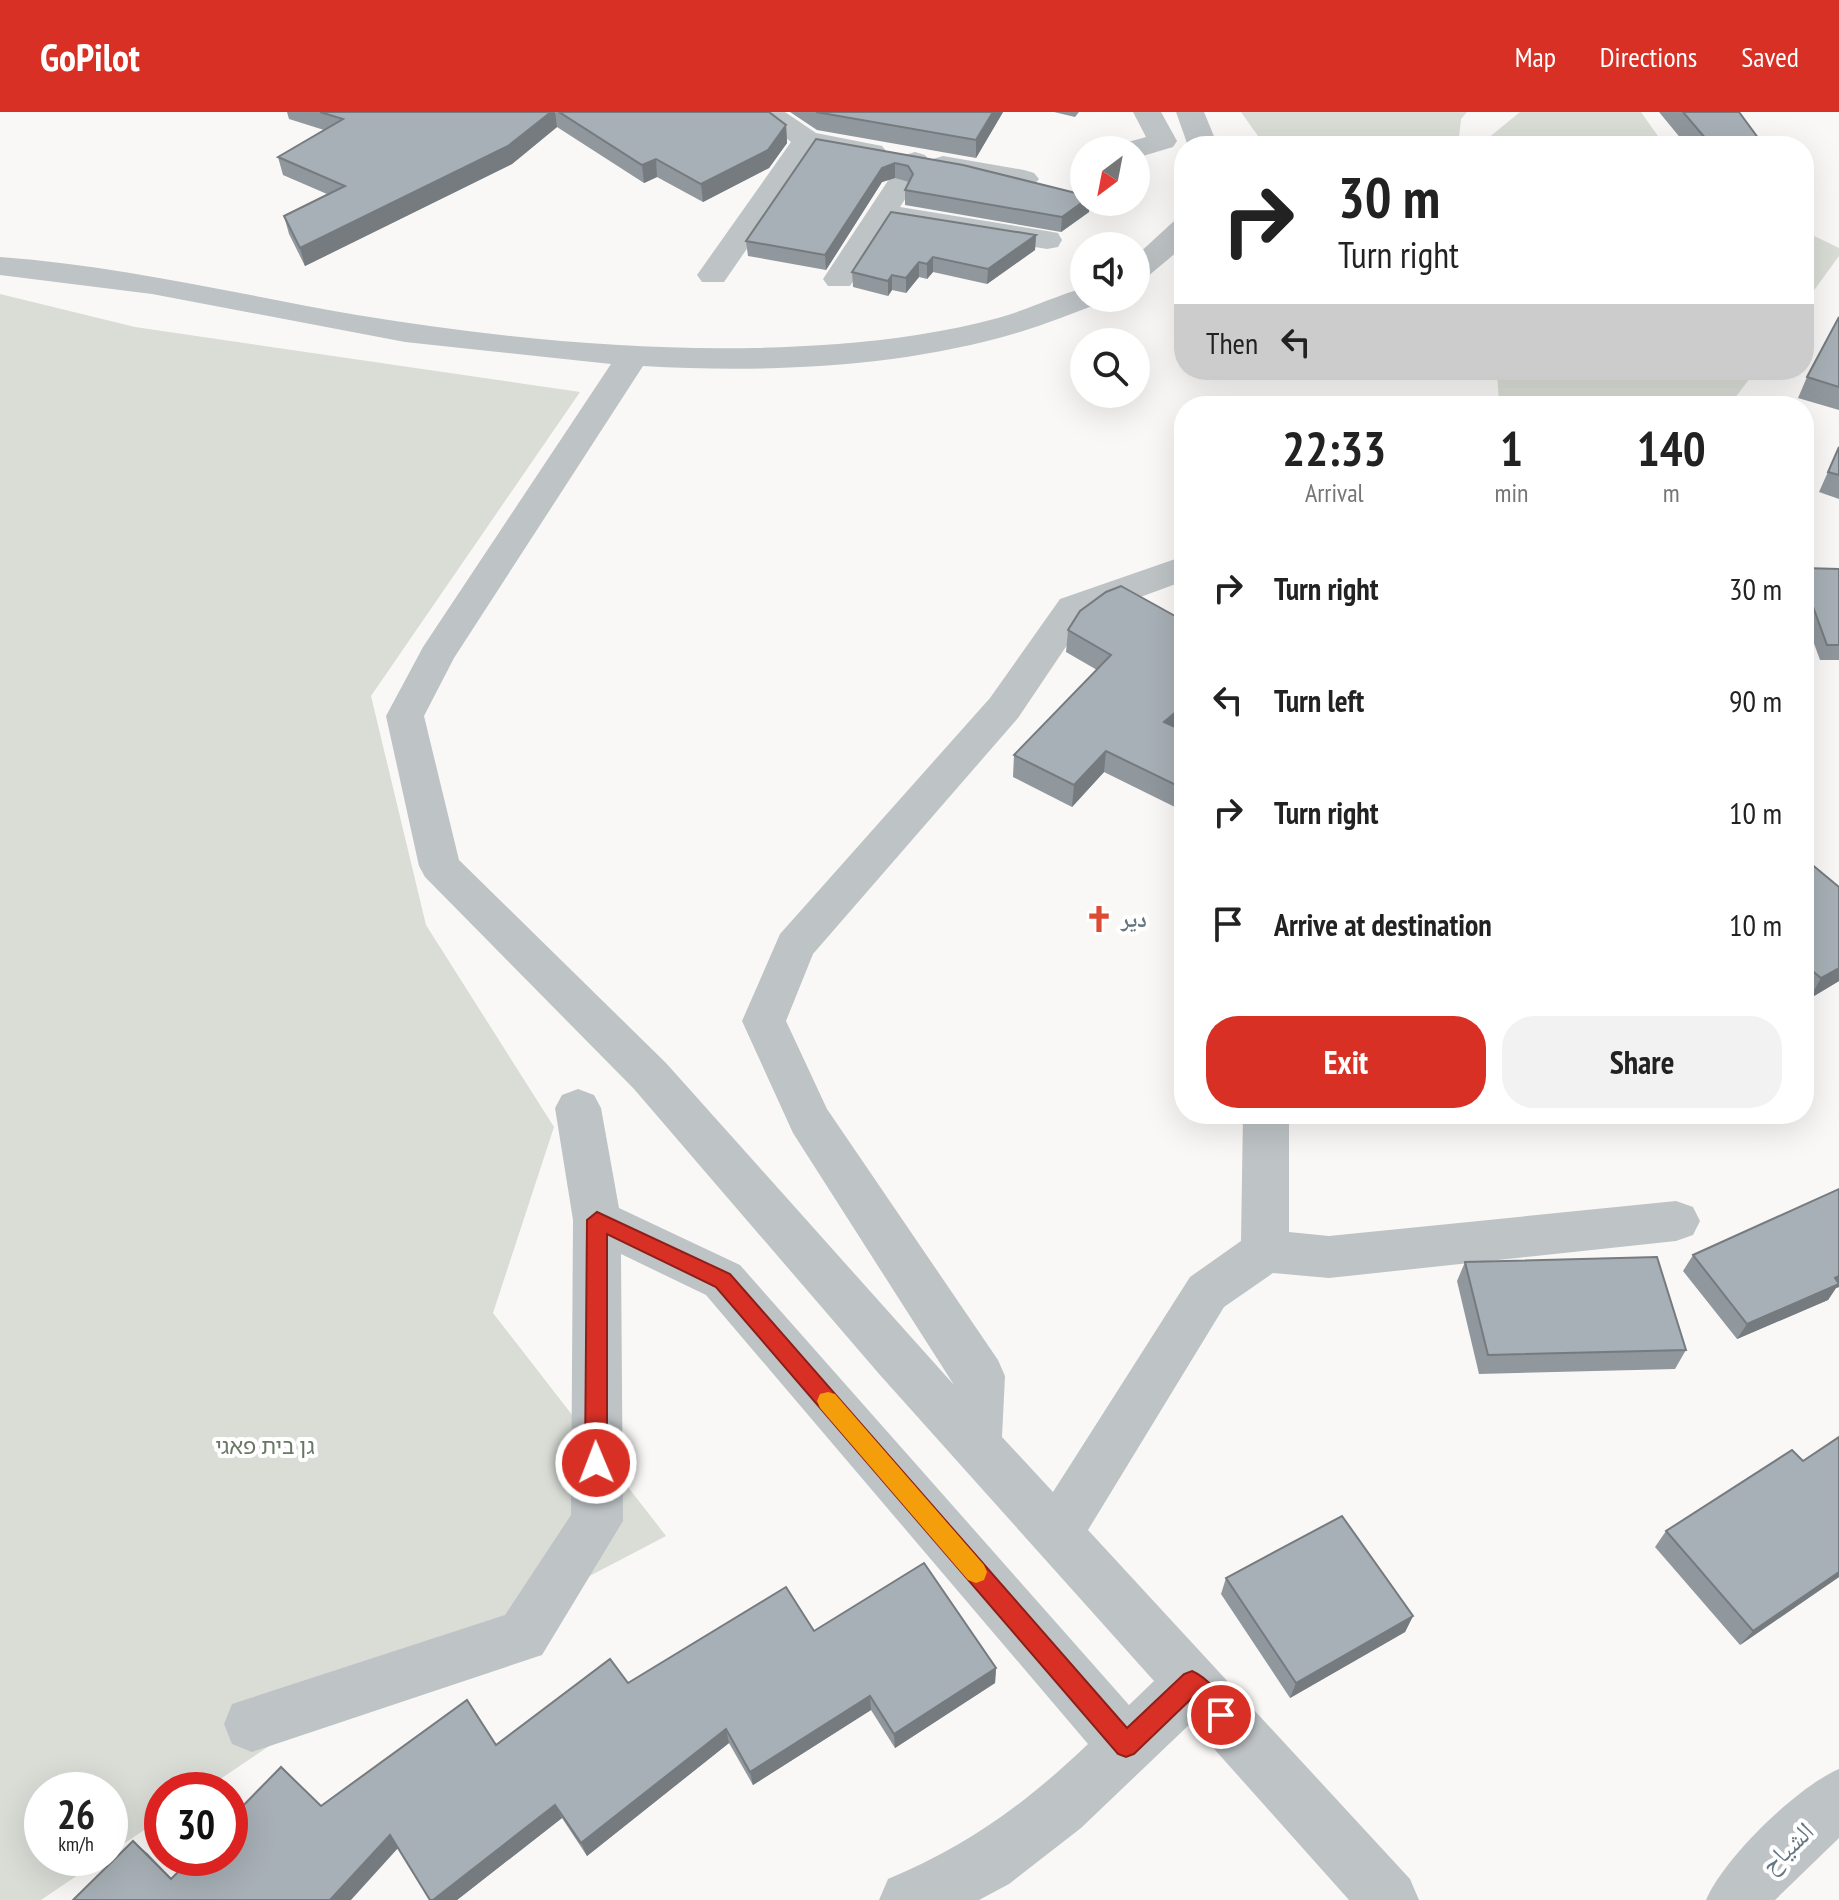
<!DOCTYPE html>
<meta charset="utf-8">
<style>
body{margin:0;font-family:"PT Sans Narrow","Noto Naskh Arabic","Noto Sans Hebrew",sans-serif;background:#f2f2f2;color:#222;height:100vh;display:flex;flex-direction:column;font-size:30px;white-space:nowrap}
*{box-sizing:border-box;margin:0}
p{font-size:26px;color:#767676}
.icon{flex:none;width:44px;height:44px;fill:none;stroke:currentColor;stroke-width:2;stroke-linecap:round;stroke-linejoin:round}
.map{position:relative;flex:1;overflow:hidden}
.side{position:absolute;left:1174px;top:284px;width:640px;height:728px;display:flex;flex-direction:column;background:#fff;border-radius:32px;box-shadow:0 8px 32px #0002}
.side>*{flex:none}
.hud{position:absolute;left:1174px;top:24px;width:640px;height:244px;border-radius:32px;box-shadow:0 8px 32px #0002;background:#fff;color:#222;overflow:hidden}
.needle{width:52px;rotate:212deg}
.fabs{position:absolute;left:1070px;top:24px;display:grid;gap:16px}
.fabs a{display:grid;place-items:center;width:80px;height:80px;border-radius:50%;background:#fff;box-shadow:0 8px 32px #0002;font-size:40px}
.speed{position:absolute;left:24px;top:1660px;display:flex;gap:16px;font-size:40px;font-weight:700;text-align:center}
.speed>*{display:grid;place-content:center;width:104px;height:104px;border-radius:50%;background:#fff;box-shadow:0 8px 32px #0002;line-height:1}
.speed small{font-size:20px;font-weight:400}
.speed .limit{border:12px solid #d22;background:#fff;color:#111}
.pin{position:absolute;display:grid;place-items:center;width:68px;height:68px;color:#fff;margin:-34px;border:4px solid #fff;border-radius:50%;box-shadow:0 2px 8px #0007}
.me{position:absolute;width:88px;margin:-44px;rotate:359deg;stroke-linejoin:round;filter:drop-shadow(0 0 6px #0008)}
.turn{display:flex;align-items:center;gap:28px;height:168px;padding:0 32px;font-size:36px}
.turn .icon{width:104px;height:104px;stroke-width:2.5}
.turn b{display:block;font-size:56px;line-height:68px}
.then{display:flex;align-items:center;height:76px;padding:0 32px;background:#0003;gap:16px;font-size:30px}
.eta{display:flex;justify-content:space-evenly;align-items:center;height:136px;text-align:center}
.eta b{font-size:48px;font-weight:800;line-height:56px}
.action{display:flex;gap:16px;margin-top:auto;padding:16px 32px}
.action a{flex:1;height:92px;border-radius:32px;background:#d93025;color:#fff;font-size:32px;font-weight:800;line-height:92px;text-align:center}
.action a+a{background:#f2f2f2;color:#222}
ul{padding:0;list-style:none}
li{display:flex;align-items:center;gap:24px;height:112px;padding:0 32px}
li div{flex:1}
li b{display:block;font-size:30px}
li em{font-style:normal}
header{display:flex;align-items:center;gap:48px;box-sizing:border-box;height:112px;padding:0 40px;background:#d93025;color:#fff}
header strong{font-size:38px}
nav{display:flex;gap:44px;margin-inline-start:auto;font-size:28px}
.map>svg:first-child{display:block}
.green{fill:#d9ddd6}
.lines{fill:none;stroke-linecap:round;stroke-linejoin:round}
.minor{fill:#bec3c6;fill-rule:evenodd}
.wall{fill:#90979d}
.shaded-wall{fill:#757b7f}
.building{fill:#a7b0b6;stroke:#757b7f;stroke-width:2}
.route{fill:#d93025;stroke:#8d1f18;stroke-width:2}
.slow{fill:#f59e0b}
.labels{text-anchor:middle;stroke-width:8;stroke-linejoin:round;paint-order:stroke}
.poi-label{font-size:22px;font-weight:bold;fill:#657680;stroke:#fff;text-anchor:start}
.park-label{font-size:22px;fill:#697864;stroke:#fff}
.near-street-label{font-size:26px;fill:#657680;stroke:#fff}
</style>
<header>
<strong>GoPilot</strong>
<nav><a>Map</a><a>Directions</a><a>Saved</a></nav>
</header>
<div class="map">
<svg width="1839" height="1788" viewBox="0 0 1839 1788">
<rect width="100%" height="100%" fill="#f9f8f6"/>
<g class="green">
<path d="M1241 0H1467L1461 7 1458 34H1265Z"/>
<path d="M1520 0H1641L1665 34H1488L1487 27Z"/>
<path d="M1804 119 1839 136V144L1804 192Z"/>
<path d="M0 182 135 215 580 280 371 584 426 813 554 1015 493 1201 666 1424 284 1624 204 1678H162V1706L110 1741V1678H42V1746H103L41 1788H0Z"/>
<path d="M1497 258H1756L1729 294H1499Z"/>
</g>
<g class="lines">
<g class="minor">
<path d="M752 0H785L816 21 882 34 887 40 882 46 872 49 815 38 724 170H702L697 163 791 30Z"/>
<path d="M1133 0H1161L1177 29 1173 35 1136 46V38H1116L1121 32 1146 25Z"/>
<path d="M1176 0H1204L1218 34H1188Z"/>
<path d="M915 40 925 43 930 49 900 95 1047 119 1058 121 1062 128 1058 135 1047 137 890 112 850 174H828L823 167 905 43Z"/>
<path d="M943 44 1024 58 1034 61 1039 67 1034 73 1024 76 933 59 928 53 933 47Z"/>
<path d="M1184 107V134L1147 165 1136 167V144L1173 110Z"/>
<path d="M0 145C121 154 238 182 357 203 516 229 677 244 838 232 891 228 946 220 998 206 1027 198 1055 184 1084 176V186H1100L1095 193C1070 202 1046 212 1020 220 901 256 767 261 643 254L454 546 424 604 459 748 666 951 954 1273 793 1021 742 909 780 822 990 586 1060 487 1184 444V469L1086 505 1018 606 813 842 786 909 827 997 998 1248 1005 1264 1002 1325 1053 1380 1190 1165 1241 1129 1243 1002H1289V1120L1329 1124 1676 1089 1693 1095 1700 1109 1693 1123 1676 1129 1329 1166 1273 1161 1224 1195 1088 1418 1410 1767 1419 1788H1349L1191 1611 1081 1716 1009 1772 979 1788H879L888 1767C968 1734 1026 1691 1088 1632L706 1183 621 1142 623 1409 542 1543 252 1640 232 1632 224 1612 232 1592 505 1503 571 1403 573 1108 555 996 562 983 578 977 594 983 601 996 619 1096 740 1153 1129 1593 1154 1569 880 1263 634 977 425 765 419 754 386 604 423 535 611 252 405 230 152 182 0 163Z"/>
<path d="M1839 1657V1726L1775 1788H1706C1723 1747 1798 1674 1839 1657Z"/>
</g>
</g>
<g class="wall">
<path d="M287 0H769L786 13 787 31 769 56 703 90 657 65 644 71 557 15 512 52 305 154 289 122 284 104 327 82 283 63 278 45 324 18 289 7Z"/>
<path d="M790 0H1003L976 46 817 18Z"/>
<path d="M1054 0H1079L1075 5Z"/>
<path d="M1659 0H1739L1764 34H1687Z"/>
<path d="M816 27 1089 100 1061 120 905 93V78L909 70 895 66 882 70 826 158 748 144 746 129Z"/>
<path d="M1036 123 1035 138 987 172 933 160 927 167 919 165 906 181 892 178 888 184 853 175 852 160Z"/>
<path d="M1839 205V298L1798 286 1807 265Z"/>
<path d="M1839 335V387L1819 380Z"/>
<path d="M1804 456 1839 457V548H1820L1804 504Z"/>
<path d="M1184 509V612L1179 617 1184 619V698L1183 699 1104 660 1072 695 1013 665 1014 643 1097 558 1066 540 1068 518Z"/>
<path d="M1804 746 1839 869 1809 887 1804 883Z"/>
<path d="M1839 1077V1175L1836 1176 1828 1188 1737 1227 1683 1159 1693 1143Z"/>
<path d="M1465 1150 1686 1238 1675 1257 1479 1262 1457 1169Z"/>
<path d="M1666 1419 1839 1465 1740 1533 1655 1435Z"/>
<path d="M1226 1466 1413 1504 1405 1520 1290 1586 1221 1482Z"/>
<path d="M814 1519 996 1556 995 1571 895 1636 871 1598 753 1673 729 1631 587 1744 562 1706 457 1788H430L398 1736 73 1788 147 1741 171 1767 321 1694 496 1633 628 1571Z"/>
</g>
<g class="shaded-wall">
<path d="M551 0H555L557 15 512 52 305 154 300 136Z"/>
<path d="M993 0H1003L976 46V28Z"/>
<path d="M786 13 787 31 769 56 703 90 701 72Z"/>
<path d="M656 47 657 65 644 71 642 53Z"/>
<path d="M895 51V66L882 70 826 158 825 143 882 56Z"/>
<path d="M1084 90H1090L1089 100 1061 120 1062 105Z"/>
<path d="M1036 123 1035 138 987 172 988 157Z"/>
<path d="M933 145V160L927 167V152Z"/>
<path d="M919 150V165L906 181V166Z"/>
<path d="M892 163V178L888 184V169Z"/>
<path d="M1184 593V612L1162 632 1164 610Z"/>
<path d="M1106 639 1104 660 1072 695 1074 673Z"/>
<path d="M1839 856V869L1809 887 1821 866Z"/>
<path d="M1839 1164V1175L1836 1176 1828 1188 1737 1227 1747 1212Z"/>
<path d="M1839 1460V1465L1740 1533 1753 1519Z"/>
<path d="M1413 1504 1405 1520 1290 1586 1296 1571Z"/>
<path d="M996 1556 995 1571 895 1636 894 1622Z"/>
<path d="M870 1584 871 1598 753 1673 750 1660Z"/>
<path d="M726 1617 729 1631 587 1744 581 1731Z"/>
<path d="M555 1693 562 1706 457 1788H433Z"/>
<path d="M390 1723 399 1735 351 1788H330Z"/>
<path d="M133 1729 147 1741 184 1779 171 1767Z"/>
</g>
<g class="building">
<path d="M320 0H551L508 34 300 136 284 104 345 74 278 45 343 7Z"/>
<path d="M559 0H769L786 13 768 38 701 72 656 47 642 53Z"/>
<path d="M816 0H993L976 28Z"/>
<path d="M1683 0H1739L1764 34H1712Z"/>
<path d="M816 27 963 53 1084 83V89L1062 105 905 78 913 62 908 54 895 51 882 56 825 143 746 129Z"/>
<path d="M891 100 1036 123 988 157 933 145 927 152 919 150 906 166 892 163 888 169 852 160Z"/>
<path d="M1839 205V275L1807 265Z"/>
<path d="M1839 335V363L1828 360Z"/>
<path d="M1804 456 1839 457V533H1827L1804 470Z"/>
<path d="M1121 474 1184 509V593L1164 610 1184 619V677L1106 639 1074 673 1014 643 1111 543 1068 518 1080 499 1106 480Z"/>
<path d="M1804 746 1839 775V856L1821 866 1804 852Z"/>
<path d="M1839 1077V1164L1835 1166 1839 1172 1747 1212 1693 1143Z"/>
<path d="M1657 1145 1686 1238 1488 1243 1465 1150Z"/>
<path d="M1839 1325V1460L1753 1519 1666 1419 1792 1338 1803 1349Z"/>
<path d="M1342 1404 1413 1504 1296 1571 1226 1466Z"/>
<path d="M924 1451 996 1556 894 1622 870 1584 750 1660 726 1617 581 1731 555 1693 433 1788H430L390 1723 330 1788H73L133 1729 171 1767 192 1746H230V1707L281 1655 321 1694 467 1588 496 1633 610 1547 628 1571 786 1475 814 1519Z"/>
</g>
<path class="route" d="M597 1100 730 1162 1127 1616 1184 1562 1192 1559C1208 1566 1226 1587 1232 1603L1229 1611 1221 1614 1212 1611 1191 1587 1134 1642 1126 1645 1118 1642 716 1175 607 1122V1351L604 1358 596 1361 588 1358 585 1351 587 1108Z"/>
<path class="slow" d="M828 1280 835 1282 984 1453 987 1460 984 1468 976 1471 968 1468 820 1296 817 1289 820 1282Z"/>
<defs>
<g id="church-bare" transform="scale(2.16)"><path d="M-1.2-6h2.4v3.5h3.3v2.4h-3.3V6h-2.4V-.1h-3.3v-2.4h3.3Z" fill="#dc4c33" stroke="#fff" stroke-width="2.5" paint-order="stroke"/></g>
</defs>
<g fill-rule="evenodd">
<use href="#church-bare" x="1099" y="807"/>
</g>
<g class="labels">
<g class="poi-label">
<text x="1121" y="815">دير</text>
</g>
<g class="park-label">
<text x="265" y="1342">גן בית פאגי</text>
</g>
<g class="near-street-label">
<text transform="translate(1787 1736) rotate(-44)" y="9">الشياح</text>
</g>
</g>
</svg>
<div class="fabs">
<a><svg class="needle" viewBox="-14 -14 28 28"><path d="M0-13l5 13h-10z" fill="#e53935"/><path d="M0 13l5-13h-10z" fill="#767676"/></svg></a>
<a><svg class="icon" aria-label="sound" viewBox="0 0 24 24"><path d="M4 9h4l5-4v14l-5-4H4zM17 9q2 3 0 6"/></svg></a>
<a><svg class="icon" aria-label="search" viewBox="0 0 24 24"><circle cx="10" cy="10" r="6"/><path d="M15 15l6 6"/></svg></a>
</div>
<div class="speed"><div>26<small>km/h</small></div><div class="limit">30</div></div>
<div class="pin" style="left:1221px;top:1603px;background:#d93025"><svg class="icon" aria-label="arrive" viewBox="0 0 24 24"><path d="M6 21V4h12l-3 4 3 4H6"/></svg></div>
<svg class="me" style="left:596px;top:1351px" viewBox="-20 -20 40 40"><circle r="17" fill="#d93025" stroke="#fff" stroke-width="3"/><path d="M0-11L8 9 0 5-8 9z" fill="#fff"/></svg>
<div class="hud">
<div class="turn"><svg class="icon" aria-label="right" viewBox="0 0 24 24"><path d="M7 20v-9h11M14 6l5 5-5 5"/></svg><div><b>30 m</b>Turn right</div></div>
<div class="then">Then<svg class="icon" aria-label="left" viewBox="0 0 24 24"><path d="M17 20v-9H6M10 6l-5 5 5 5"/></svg></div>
</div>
<section class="side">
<div class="eta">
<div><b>22:33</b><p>Arrival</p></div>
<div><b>1</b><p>min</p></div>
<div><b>140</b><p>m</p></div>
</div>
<ul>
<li><svg class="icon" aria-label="right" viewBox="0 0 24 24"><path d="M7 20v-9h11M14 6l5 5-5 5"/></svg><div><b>Turn right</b></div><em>30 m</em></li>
<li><svg class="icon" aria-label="left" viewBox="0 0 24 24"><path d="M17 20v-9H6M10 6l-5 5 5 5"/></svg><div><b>Turn left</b></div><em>90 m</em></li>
<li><svg class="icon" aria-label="right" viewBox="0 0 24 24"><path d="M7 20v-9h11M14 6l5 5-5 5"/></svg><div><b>Turn right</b></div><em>10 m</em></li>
<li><svg class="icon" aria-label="arrive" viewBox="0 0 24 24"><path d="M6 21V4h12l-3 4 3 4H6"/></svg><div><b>Arrive at destination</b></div><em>10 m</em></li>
</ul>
<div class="action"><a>Exit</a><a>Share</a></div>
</section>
</div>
